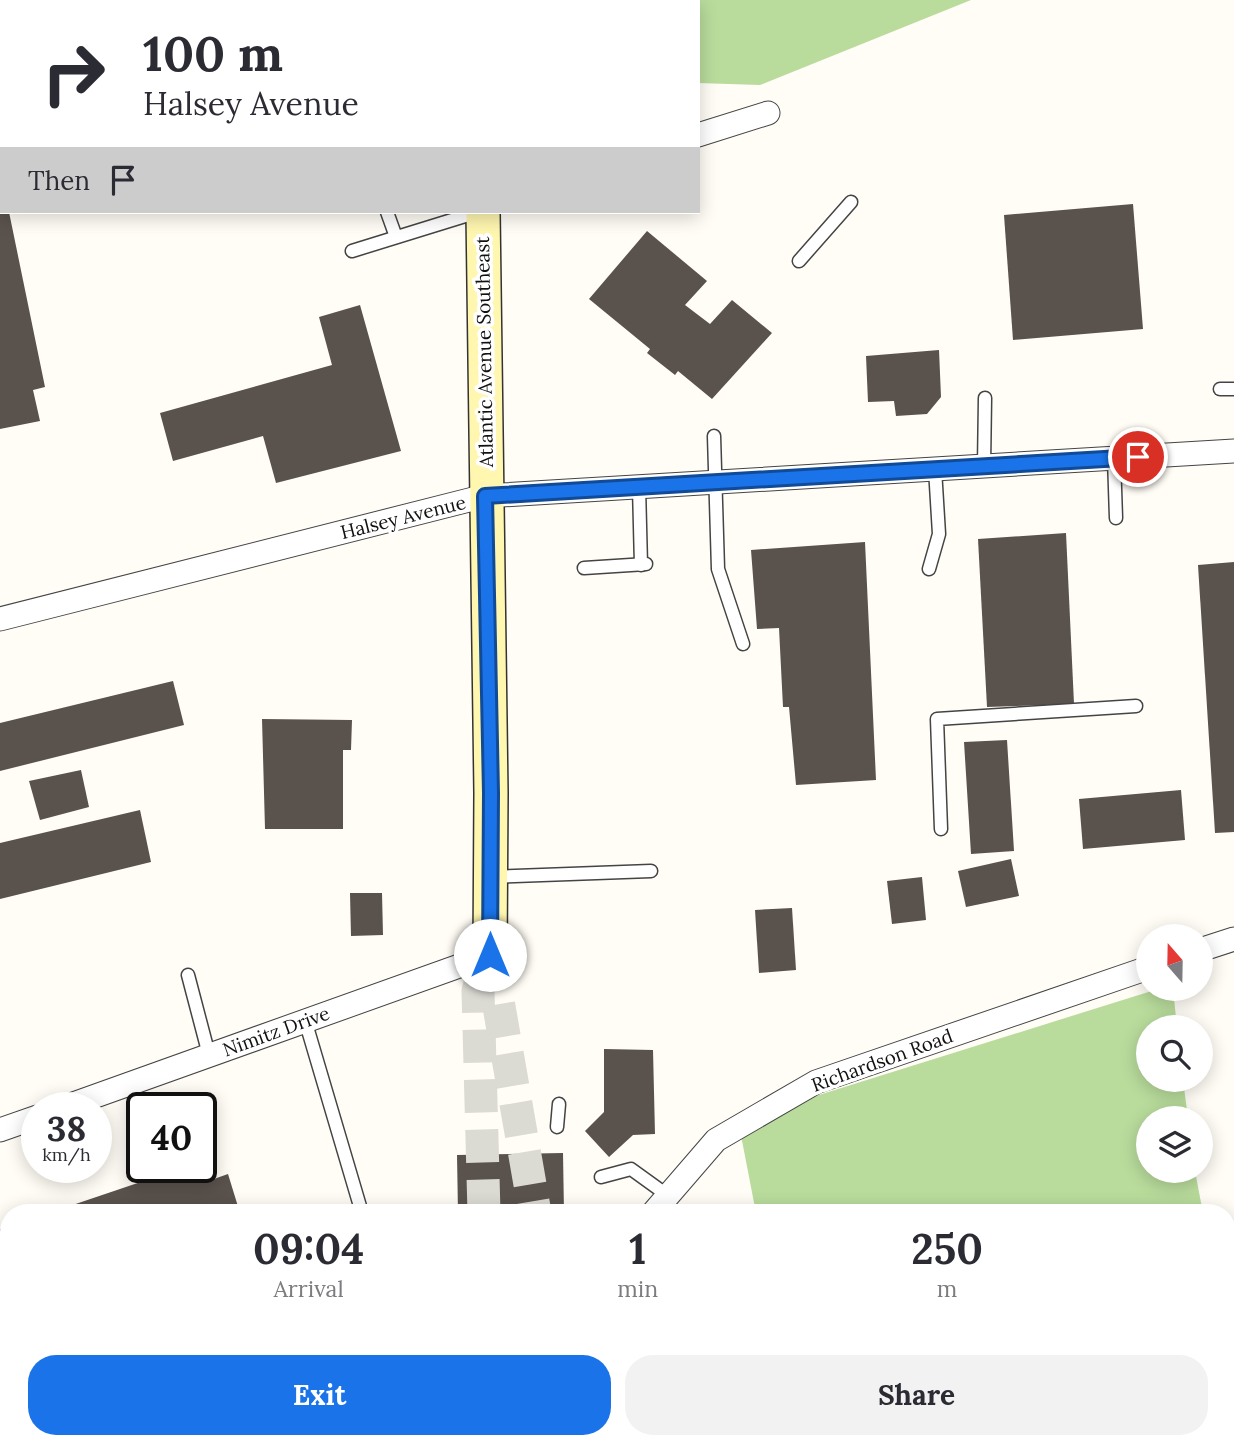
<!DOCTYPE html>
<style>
body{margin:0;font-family:Lora,serif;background:#f2f2f3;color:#2b2b33;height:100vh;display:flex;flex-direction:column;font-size:26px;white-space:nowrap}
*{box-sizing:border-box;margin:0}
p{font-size:23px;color:#7c7c81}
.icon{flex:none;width:38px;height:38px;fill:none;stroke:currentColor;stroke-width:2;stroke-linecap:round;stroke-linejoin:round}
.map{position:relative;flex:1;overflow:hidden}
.panel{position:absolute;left:0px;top:1204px;width:1236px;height:245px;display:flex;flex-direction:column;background:#fff;border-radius:28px 28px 0 0;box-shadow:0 4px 18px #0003}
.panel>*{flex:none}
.guide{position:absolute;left:0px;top:0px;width:700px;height:214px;box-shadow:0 4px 18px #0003;background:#fff;color:#2b2b33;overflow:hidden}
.needle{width:46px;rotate:340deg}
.tools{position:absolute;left:1136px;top:924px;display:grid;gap:14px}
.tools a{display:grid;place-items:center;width:77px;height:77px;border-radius:50%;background:#fff;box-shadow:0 4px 18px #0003;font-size:35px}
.speed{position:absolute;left:21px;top:1092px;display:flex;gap:14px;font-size:35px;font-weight:700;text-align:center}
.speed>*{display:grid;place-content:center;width:91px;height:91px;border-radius:50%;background:#fff;box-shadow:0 4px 18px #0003;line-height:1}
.speed small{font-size:18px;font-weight:400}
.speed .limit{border:4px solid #111;border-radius:10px;background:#fff;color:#111}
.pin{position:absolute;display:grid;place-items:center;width:60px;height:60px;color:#fff;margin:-30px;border:4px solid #fff;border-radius:50%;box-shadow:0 2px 7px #0007}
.me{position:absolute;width:77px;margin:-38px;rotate:0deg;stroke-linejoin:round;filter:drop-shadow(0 0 5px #0008)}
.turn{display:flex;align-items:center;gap:24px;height:147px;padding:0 28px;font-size:32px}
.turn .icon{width:91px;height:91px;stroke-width:2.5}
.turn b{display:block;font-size:49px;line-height:60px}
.then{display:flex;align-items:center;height:66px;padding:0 28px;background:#0003;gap:14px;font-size:26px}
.eta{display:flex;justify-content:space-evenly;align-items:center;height:119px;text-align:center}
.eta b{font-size:42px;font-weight:800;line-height:49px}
.action{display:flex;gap:14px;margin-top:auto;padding:14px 28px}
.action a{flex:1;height:80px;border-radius:28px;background:#1a73e8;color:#fff;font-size:28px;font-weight:800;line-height:80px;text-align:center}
.action a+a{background:#f2f2f3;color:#2b2b33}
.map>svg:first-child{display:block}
.forest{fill:#b9dc9c}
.building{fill:#5a524d}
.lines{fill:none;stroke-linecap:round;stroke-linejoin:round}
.secondary-tunnel{stroke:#dbdad3;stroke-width:33;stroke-dasharray:33 17;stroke-linecap:butt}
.lane-casing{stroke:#444;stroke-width:15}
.street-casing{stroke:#444;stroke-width:25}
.secondary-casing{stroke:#333;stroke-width:36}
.lane{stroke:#fff;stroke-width:12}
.street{stroke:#fff;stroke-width:23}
.secondary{stroke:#fff6b0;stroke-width:33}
.route-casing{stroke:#114b97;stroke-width:18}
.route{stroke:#1a73e8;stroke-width:12}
.labels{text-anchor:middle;stroke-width:7;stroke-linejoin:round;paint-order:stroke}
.street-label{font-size:19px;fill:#111;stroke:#fff}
</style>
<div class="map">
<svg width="1234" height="1449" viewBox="0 0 1234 1449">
<rect width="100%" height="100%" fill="#fffdf5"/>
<g class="forest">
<path d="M582 0H971L760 85 698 83V2Z"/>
<path d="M1158 989H1173L1177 1027H1148V1080H1183L1188 1118H1148V1171H1195L1203 1213H756L739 1125 758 1114Z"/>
<path d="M1227 1234 1234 1237V1449H864L856 1440H1227Z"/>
<path d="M423 1440H519L523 1449H414Z"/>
</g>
<g class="building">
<path d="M1133 204 1143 329 1013 340 1004 215Z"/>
<path d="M0 212H9L45 387 33 390 40 421 0 429Z"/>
<path d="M647 231 707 281 685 305 710 324 732 300 772 333 712 399 678 371 675 375 647 353 650 349 589 299Z"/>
<path d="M360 305 401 451 276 483 263 436 173 461 160 413 332 365 319 317Z"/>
<path d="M939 350 941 397 927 414 896 416 894 401 868 402 866 356Z"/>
<path d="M1066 533 1074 704 987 707 978 539Z"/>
<path d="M865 542 876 780 796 785 789 707H783L779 628 757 629 751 550Z"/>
<path d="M1234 562V832L1215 833 1198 565Z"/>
<path d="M173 681 184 725 0 771V723Z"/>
<path d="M262 719 352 720 351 750H343V829H265Z"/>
<path d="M1007 740 1014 851 971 854 964 742Z"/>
<path d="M81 770 89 807 40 820 29 781Z"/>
<path d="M1181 790 1185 840 1083 849 1079 799Z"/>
<path d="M140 810 151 862 0 899V843Z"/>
<path d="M1011 859 1019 896 966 907 958 871Z"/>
<path d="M922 877 926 920 892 924 887 881Z"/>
<path d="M350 893H382L383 935 351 936Z"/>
<path d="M792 908 796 970 759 973 755 910Z"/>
<path d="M604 1049 653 1050 655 1134 633 1135 609 1157 585 1131 604 1112Z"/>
<path d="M563 1153 564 1213H458L457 1155Z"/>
<path d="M205 1161 211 1180 228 1174 240 1213H49L185 1167H201V1162Z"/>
<path d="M9 1226V1282L0 1285V1229Z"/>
</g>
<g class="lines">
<g class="secondary-tunnel">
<path d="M490 955 535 1213"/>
<path d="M481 980 478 991 484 1213"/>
<path d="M549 1440 555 1449"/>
</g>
<g class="lane-casing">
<g id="lane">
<path d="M223 2 228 0"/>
<path d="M387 212 396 237"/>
<path d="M352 251 478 212"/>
<path d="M799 261 851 202"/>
<path d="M1220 389H1234"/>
<path d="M714 436 718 569 743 644"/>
<path d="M1114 458 1116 518"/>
<path d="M984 466 985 398"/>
<path d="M639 487 641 565"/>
<path d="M584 568 646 564"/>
<path d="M929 569 939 534 935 469"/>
<path d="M941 829 937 719 1136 706"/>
<path d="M491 877 651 871"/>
<path d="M188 975 209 1055"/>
<path d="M305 1020 362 1213"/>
<path d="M557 1127 559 1104"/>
<path d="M601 1177 631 1169 667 1195"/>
<path d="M31 1449 48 1440"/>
</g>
</g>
<g class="street-casing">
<g id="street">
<path d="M698 135 768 113"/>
<path d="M0 619 485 496 1234 451"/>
<path d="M1200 950 1234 939"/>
<path d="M62 1108 490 955"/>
<path d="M0 1130 37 1117"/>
<path d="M653 1213 716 1140 816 1082 1148 968"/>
<path d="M576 1440 577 1449"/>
</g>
</g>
<g class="secondary-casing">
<g id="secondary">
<path d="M470 0 471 2"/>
<path d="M483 212 491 793 490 955"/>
</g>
</g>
<use href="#lane" class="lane"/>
<use href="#street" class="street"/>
<use href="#secondary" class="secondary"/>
</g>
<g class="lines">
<g class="route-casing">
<path id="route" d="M490 955 491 793 485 496 1138 457"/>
</g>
<use href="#route" class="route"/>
</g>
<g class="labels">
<g class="street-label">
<text transform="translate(484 352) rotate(-91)" y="7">Atlantic Avenue Southeast</text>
<text transform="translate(403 517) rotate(-14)" y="7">Halsey Avenue</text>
<text transform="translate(276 1031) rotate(-20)" y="7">Nimitz Drive</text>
<text transform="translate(882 1060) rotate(-20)" y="7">Richardson Road</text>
</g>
</g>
</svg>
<div class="tools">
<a><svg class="needle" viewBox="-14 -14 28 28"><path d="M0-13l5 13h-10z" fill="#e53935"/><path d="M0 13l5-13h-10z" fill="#7c7c81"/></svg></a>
<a><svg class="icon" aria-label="search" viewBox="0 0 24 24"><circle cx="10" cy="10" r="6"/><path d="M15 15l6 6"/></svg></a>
<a><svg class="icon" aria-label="layers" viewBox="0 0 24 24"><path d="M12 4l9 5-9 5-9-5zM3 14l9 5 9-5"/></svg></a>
</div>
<div class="speed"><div>38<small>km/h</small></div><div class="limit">40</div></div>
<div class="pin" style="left:1138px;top:457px;background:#d93025"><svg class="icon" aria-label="arrive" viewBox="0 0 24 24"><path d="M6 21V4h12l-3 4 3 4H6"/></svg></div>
<svg class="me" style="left:490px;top:955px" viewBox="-20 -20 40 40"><circle r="19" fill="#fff"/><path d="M0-13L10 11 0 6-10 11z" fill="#1a73e8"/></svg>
<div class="guide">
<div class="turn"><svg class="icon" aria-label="right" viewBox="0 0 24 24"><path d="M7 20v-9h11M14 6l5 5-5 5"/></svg><div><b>100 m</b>Halsey Avenue</div></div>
<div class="then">Then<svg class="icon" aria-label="arrive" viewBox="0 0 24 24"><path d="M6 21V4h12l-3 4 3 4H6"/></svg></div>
</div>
<section class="panel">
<div class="eta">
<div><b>09:04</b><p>Arrival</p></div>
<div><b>1</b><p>min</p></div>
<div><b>250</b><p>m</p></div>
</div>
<div class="action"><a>Exit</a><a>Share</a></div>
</section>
</div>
